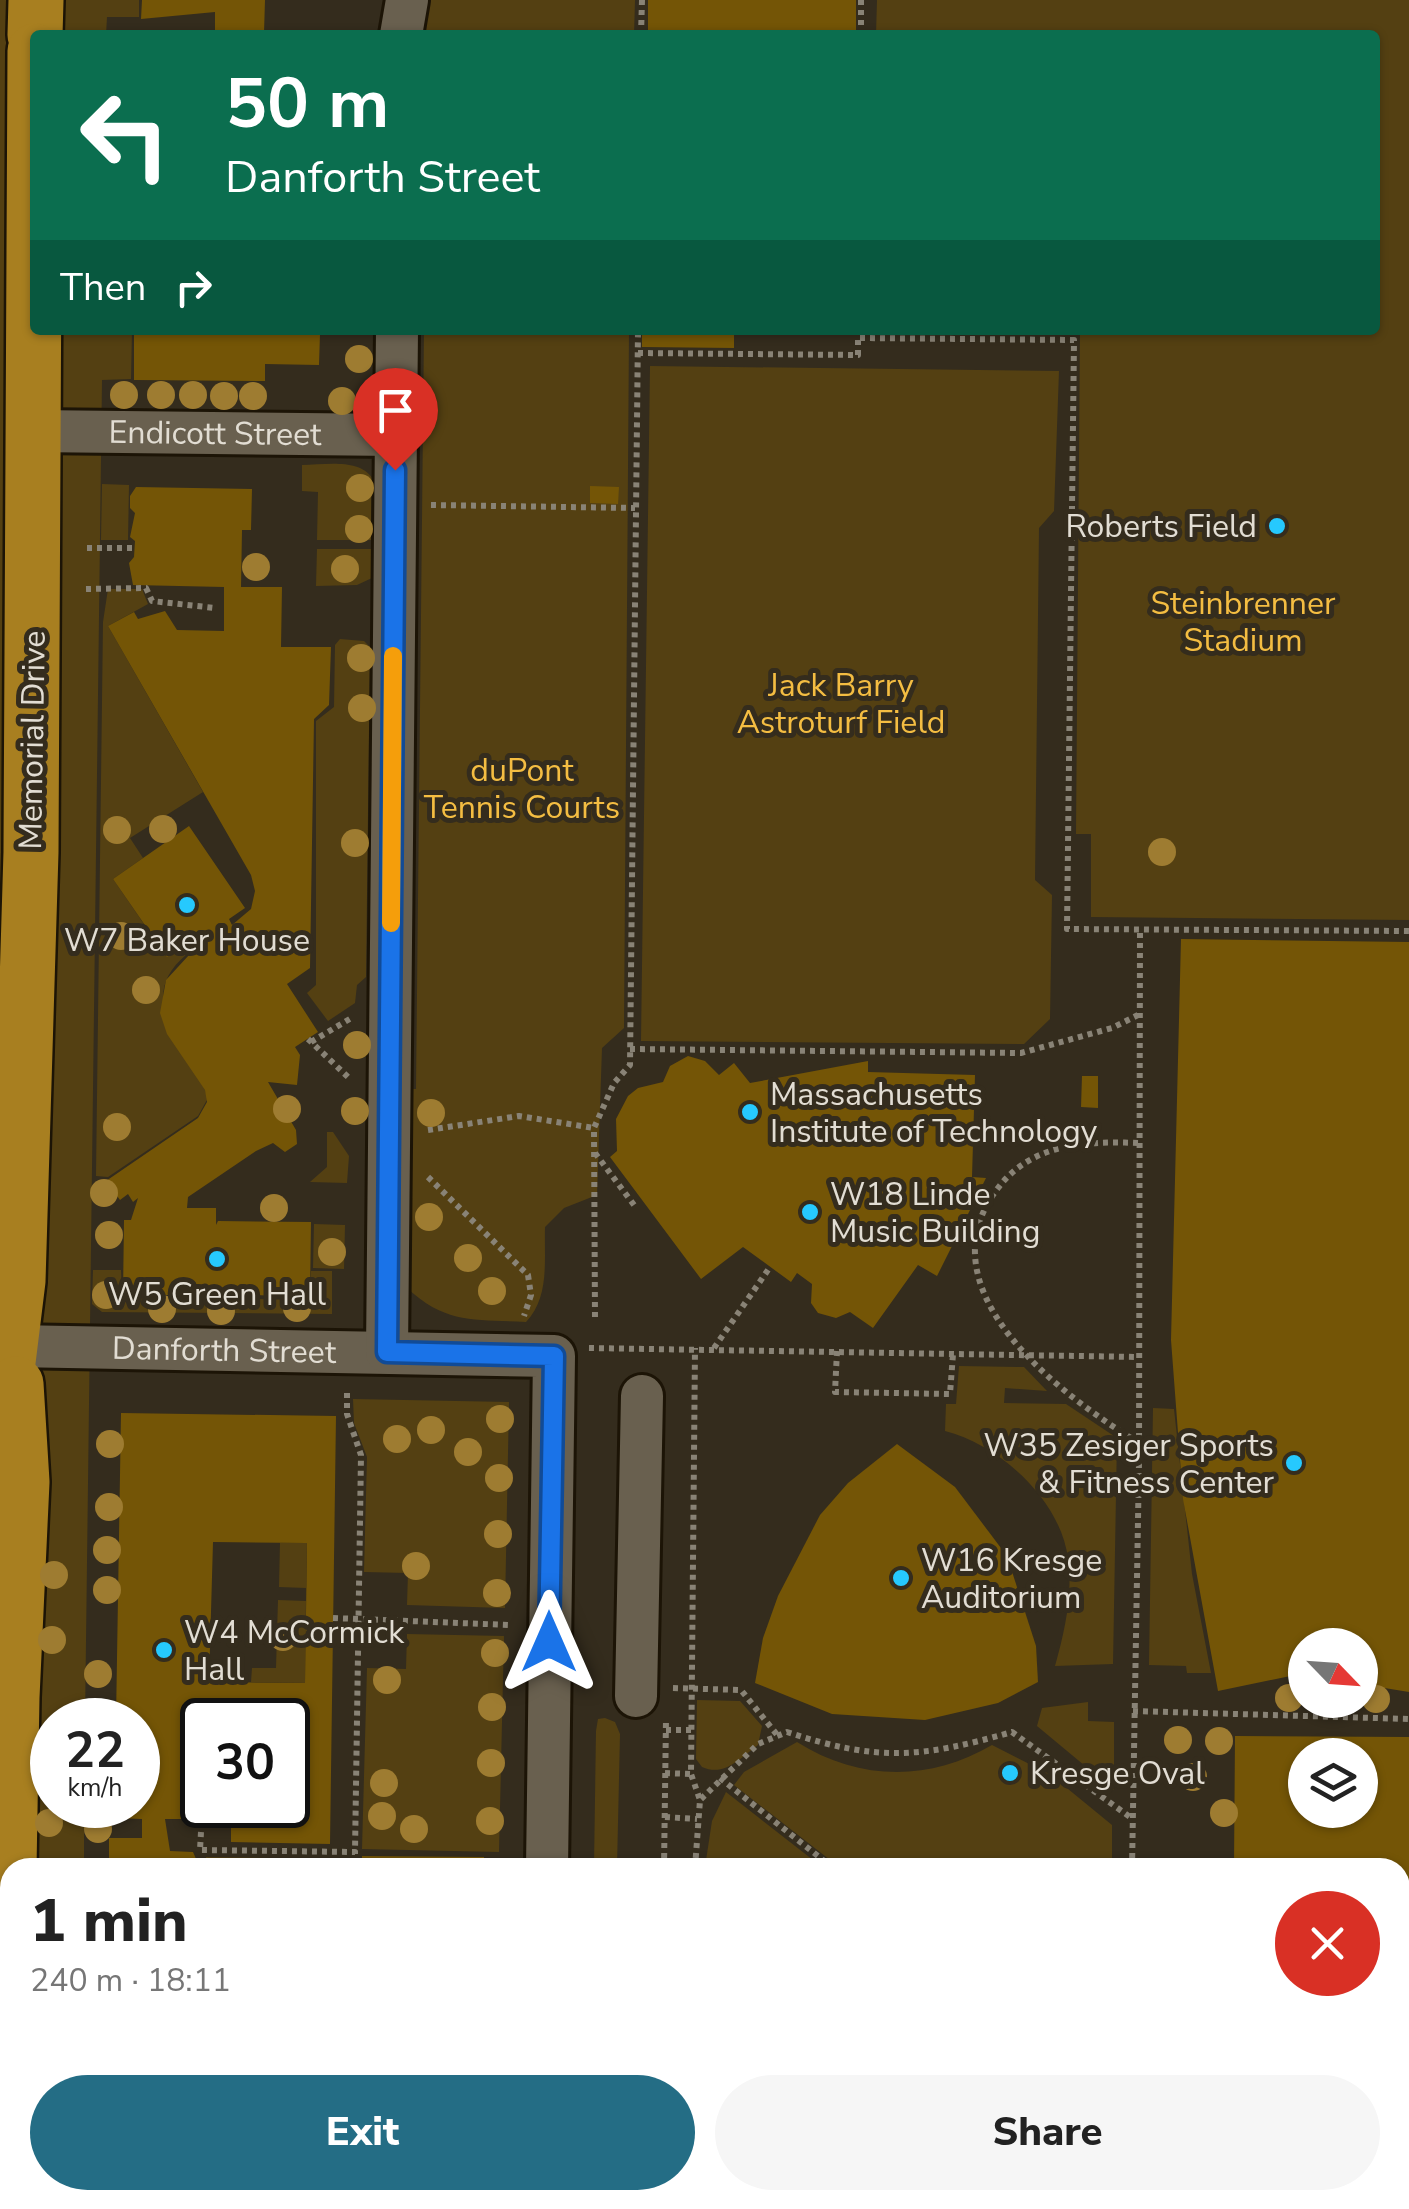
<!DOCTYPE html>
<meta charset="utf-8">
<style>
body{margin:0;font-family:"Nunito Sans",sans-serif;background:#f6f6f6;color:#222;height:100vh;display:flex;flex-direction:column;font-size:38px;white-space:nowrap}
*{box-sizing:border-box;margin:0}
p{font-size:32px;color:#767676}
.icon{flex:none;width:55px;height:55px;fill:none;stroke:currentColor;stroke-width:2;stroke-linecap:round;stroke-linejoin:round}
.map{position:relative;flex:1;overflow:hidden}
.sheet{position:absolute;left:0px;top:1858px;width:1410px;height:352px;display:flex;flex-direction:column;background:#fff;border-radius:30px 30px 0 0;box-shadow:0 2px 8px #0004}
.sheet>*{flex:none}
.top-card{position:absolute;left:30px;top:30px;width:1350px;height:305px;border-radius:10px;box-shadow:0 2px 8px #0004;background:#0b6e4f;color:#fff;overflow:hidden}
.needle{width:65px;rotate:115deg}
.fabs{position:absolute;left:1288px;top:1628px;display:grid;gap:20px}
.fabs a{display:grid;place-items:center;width:90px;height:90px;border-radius:50%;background:#fff;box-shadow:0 2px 8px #0004;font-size:50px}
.speed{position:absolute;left:30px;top:1698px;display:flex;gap:20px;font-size:50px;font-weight:700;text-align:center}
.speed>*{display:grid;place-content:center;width:130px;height:130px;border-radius:50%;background:#fff;box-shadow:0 2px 8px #0004;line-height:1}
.speed small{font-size:25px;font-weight:400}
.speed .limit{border:5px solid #111;border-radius:15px;background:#fff;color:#111}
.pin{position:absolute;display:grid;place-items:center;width:85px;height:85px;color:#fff;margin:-102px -42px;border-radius:50% 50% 50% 0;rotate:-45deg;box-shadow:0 0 10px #0007}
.pin .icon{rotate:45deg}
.me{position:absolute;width:110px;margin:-55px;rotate:0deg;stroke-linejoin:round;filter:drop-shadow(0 0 8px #0008)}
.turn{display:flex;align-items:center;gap:35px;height:210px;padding:0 30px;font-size:45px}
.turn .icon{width:130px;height:130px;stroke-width:2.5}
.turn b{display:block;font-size:70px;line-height:85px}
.then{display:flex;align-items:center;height:95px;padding:0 30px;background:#0003;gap:20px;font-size:38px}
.round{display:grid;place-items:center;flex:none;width:105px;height:105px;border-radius:52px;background:#f6f6f6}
.summary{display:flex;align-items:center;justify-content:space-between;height:170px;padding:0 30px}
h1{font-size:60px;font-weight:800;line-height:75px}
.action{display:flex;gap:20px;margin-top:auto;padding:20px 30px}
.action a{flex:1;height:115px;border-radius:60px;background:#246d85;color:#fff;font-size:40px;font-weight:800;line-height:115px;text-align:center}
.action a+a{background:#f6f6f6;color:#222}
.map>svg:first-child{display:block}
.green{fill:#544012}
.building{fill:#745506;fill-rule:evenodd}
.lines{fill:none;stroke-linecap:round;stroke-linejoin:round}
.minor-casing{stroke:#1c1406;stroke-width:48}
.highway-casing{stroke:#1c1406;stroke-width:60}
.path{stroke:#898376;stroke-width:6;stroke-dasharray:5 5;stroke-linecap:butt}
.minor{stroke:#69604f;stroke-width:42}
.highway{stroke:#a87f20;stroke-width:55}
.tree{fill:#9e7c31}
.route-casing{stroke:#114b97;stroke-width:25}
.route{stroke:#1a73e8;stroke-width:18}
.slow{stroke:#f59e0b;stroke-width:18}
.poi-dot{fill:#26c9fe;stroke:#342c1d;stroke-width:4}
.labels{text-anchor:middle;stroke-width:10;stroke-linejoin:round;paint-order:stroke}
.street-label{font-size:32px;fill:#e2ddd3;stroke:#342c1d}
.poi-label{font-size:32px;fill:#e2ddd3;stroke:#342c1d;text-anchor:start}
.park-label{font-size:32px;fill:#f4bd42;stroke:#342c1d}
</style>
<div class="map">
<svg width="1409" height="2209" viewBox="0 0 1409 2209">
<rect width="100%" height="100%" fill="#342c1d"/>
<g class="green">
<path d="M0 0H139V17H107L106 35H35V330H132L131 379 102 380 85 1720H52V1805H84V1867L10 1868V2200L200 2201H81L80 2209H0Z"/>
<path d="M431 0H635L634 35H426L427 6Z"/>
<path d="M877 0H1409V920L1091 917V834H1076L1080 330H1375V35H876Z"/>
<path d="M424 330H629L624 1028 602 1048 597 1195 564 1208 545 1227C544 1260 550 1297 526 1322 475 1319 447 1325 407 1288L408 1089H416Z"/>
<path d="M650 366 1059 371 1054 511 1039 528 1035 880 1052 895 1050 1019 1024 1044 641 1041Z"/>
<path d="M302 465C324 465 359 458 372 478L371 540H317L318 492 302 491Z"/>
<path d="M102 484 129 485 128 540H101Z"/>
<path d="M317 549H372V578L357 585 316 586Z"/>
<path d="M108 589H142L148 604 108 626 203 792 130 838 143 858 113 879 166 956 181 946 187 954C129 1002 193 1047 208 1098L198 1116 108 1177 96 1176 103 622Z"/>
<path d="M340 639 364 641 370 647 366 977 357 985 355 1003 328 1021 307 993 316 985V721L334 707 335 645Z"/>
<path d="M327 1132H333L349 1156 347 1183 310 1182 327 1167Z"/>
<path d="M314 1224 345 1225 344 1269 313 1268Z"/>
<path d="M93 1270H121L122 1297 310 1300 311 1271H332V1314L102 1312 92 1304Z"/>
<path d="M959 1366 1024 1367 1047 1391 1005 1388 1004 1403 1066 1404 1117 1438 1113 1664 1055 1666C1065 1631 1073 1593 1068 1559 1061 1500 1000 1445 945 1431L946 1404H956Z"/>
<path d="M353 1399 509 1402 505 1608 407 1605 408 1573 364 1572 367 1457 354 1423Z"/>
<path d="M1153 1408 1174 1409 1192 1574 1211 1673H1187L1186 1666 1149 1665Z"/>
<path d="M280 1543H307L306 1588 279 1587Z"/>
<path d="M278 1600 306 1601 305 1683 251 1682 252 1668H276Z"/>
<path d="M407 1634 504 1636 499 1852 362 1849 367 1668 406 1669Z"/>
<path d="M697 1700 740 1701 762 1726 758 1745C740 1758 725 1777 702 1767L696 1759Z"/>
<path d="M1088 1702V1721L1114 1722V1790L1037 1726 1042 1708Z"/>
<path d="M605 1718 615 1722 620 1734 617 1867H594L596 1731 598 1719Z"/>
<path d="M797 1742C859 1781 929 1782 992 1745L1051 1775 1112 1825V1867H839L734 1785 744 1772Z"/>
<path d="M726 1792 822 1867H705L712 1821Z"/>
<path d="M206 1857 345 1859V1867H205Z"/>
<path d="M1078 2200V2209H758V2202Z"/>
</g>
<g class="building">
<path d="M142 0H265L264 33 215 35V12L141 19Z"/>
<rect x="648" y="0" width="208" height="35"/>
<path d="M134 330 320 334 319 365 265 364V381L134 380Z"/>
<path d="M642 330H734V348L642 347Z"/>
<path d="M590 486 619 487 618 504 590 503Z"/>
<path d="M136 487 252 489 251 530H242L241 587H282L281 647H331L329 705 314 719 310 968 287 984 318 1032 295 1047 300 1055 297 1085 268 1082 296 1130 297 1144 285 1152 273 1143 256 1151 188 1197 187 1208H216V1225L218 1221 311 1222 310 1297 172 1292V1295H123L124 1220H131L138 1198 133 1202 128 1194 120 1200 106 1181 198 1118 207 1102 205 1090 167 1034 160 1013 166 980 189 955 183 945 167 957 113 879 189 826 245 908 229 919 232 925 251 909 255 891 251 875 108 626 134 612 138 619 165 611 177 630 224 631V587L133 585 129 563 134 557 135 541 130 537 135 513 130 508V496Z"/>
<path d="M1181 939 1409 942V1692L1360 1684V1645H1305V1673L1218 1691 1183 1499 1171 1340Z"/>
<path d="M688 1056 705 1061 719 1075 734 1063 750 1083 868 1061V1072L975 1075 972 1177 986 1178 937 1276 918 1265 873 1328 850 1312 836 1318 818 1313 811 1303 812 1284 797 1273 791 1282 743 1247 701 1279 610 1157 617 1151 616 1119 628 1096 638 1088 663 1082 670 1066Z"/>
<path d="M1082 1076H1098V1108L1081 1107Z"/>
<path d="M121 1413 336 1416 330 1844 231 1842V1819H165L170 1851 193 1852 200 1868H109V1838H142V1819L115 1818V1805H138V1720H116ZM213 1542 307 1543 305 1683 209 1682ZM202 1720H288V1805H202Z"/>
<path d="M897 1444 955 1487 1007 1556 1036 1646 1038 1682 998 1703 925 1720 832 1714 755 1683 763 1638 778 1596 820 1515 848 1483Z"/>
<path d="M1235 1736 1409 1737V2194H1400V1868H1234ZM1305 1755H1360V1810H1305Z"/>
<path d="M362 1856 484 1857V1868H362Z"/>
<path d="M307 2200H380V2209H306Z"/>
<rect x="596" y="2200" width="147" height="9"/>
</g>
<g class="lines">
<g class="minor-casing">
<g id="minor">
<path d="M401 35 407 0"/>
<path id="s1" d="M33 431 396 435"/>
<path id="s2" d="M14 1346 554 1356 547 1868"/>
<path d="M387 1352 397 330"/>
<path d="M636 1696 642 1396"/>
<path d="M542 2209V2200"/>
</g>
</g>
<g class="highway-casing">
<g id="highway">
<path d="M35 35 36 0"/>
<path d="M0 1427 18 1281 31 852 35 51"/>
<path d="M3 2209 12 1697 22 1482 16 1384"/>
</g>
</g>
<g class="path">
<path d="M641 35 642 0"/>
<path d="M861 35V0"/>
<path d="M858 330V338L1074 340 1067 929 1409 931"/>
<path d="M638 353 858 355V338"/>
<path d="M431 505 635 508"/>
<path d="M87 548H134"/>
<path d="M86 589 146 588 152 601 215 608"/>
<path d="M308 1039 349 1078"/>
<path d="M311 1042 353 1017"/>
<path d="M630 1049 1021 1053 1112 1028 1138 1015"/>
<path d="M428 1130 519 1116 594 1128"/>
<path d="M1138 1143C1086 1141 1032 1143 998 1188 919 1290 1062 1396 1139 1443"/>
<path d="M595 1153 637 1209"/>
<path d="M428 1177 528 1275 531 1295 524 1316"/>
<path d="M595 1317 594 1128 614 1083 630 1065 638 330"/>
<path d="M589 1348 1138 1357"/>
<path d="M714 1348 770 1267"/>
<path d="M837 1351 835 1392 950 1394 953 1354"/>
<path d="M347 1393V1414L361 1455 355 1852"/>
<path d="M333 1618 510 1625"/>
<path d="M673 1688 741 1690 778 1736"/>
<path d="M1133 1711 1409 1719"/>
<path d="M666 1730H692"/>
<path d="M665 1773 691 1774"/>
<path d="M720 1778 833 1868"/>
<path d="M701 1799 758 1744 787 1732C878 1762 921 1758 1012 1732L1130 1817"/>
<path d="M665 1817 697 1819"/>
<path d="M201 1832 200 1850 355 1852V1868"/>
<path d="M664 1861 695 1862"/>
<path d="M664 1868 666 1719"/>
<path d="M695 1868 700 1800 691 1774 695 1348"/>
<path d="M1132 1868 1139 1462 1140 930"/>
<path d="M1131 2203 1409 2202"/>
<path d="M66 2204 245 2208V2200"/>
<path d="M417 2209 418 2200"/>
<path d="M465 2209 466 2200"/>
<path d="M752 2209V2200"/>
</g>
<use href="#minor" class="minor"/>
<use href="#highway" class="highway"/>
</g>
<g class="tree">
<circle cx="359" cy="359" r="14"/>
<circle cx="124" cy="395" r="14"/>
<circle cx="161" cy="395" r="14"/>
<circle cx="193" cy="395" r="14"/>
<circle cx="224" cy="396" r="14"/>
<circle cx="253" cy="396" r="14"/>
<circle cx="342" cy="401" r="14"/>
<circle cx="360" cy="488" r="14"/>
<circle cx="359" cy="529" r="14"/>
<circle cx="256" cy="567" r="14"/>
<circle cx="345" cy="569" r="14"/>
<circle cx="361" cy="658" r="14"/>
<circle cx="362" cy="708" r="14"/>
<circle cx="163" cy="829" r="14"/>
<circle cx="117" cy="830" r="14"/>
<circle cx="355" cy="843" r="14"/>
<circle cx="1162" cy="852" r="14"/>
<circle cx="121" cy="936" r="14"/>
<circle cx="146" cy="990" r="14"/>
<circle cx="357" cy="1045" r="14"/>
<circle cx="287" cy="1109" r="14"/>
<circle cx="355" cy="1111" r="14"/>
<circle cx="431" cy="1113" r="14"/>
<circle cx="117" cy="1127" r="14"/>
<circle cx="104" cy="1193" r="14"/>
<circle cx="274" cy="1208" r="14"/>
<circle cx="429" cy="1217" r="14"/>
<circle cx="109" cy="1235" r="14"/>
<circle cx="332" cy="1252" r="14"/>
<circle cx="468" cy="1258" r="14"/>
<circle cx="492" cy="1291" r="14"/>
<circle cx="106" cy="1295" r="14"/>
<circle cx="297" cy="1308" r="14"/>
<circle cx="162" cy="1309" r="14"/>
<circle cx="221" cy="1311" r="14"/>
<circle cx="500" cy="1419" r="14"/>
<circle cx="431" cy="1430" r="14"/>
<circle cx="397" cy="1439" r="14"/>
<circle cx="110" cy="1444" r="14"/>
<circle cx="468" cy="1452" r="14"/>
<circle cx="499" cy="1478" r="14"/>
<circle cx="109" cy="1507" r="14"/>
<circle cx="498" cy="1534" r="14"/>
<circle cx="107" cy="1550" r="14"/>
<circle cx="416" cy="1566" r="14"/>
<circle cx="54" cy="1575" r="14"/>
<circle cx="107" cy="1590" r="14"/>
<circle cx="497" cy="1593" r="14"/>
<circle cx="283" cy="1637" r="14"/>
<circle cx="52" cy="1640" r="14"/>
<circle cx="495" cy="1653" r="14"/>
<circle cx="98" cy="1674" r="14"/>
<circle cx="387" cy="1680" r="14"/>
<circle cx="1289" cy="1698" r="14"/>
<circle cx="1376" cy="1699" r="14"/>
<circle cx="492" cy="1707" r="14"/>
<circle cx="1178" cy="1740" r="14"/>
<circle cx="1219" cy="1741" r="14"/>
<circle cx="491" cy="1763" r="14"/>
<circle cx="1193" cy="1777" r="14"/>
<circle cx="384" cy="1783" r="14"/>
<circle cx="1224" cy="1813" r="14"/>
<circle cx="382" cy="1816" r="14"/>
<circle cx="490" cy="1821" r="14"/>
<circle cx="49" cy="1823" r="14"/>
<circle cx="98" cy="1829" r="14"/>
<circle cx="414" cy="1829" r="14"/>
</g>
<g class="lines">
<g class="route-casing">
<path id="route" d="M395 470 387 1352 554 1356 549 1642"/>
</g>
<use href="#route" class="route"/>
<path class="slow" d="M391 923 393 656"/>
</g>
<g class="poi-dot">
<circle cx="1277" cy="526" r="10"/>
<circle cx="187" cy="905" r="10"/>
<circle cx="750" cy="1112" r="10"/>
<circle cx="810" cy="1212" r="10"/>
<circle cx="217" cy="1259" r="10"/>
<circle cx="1294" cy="1463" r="10"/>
<circle cx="901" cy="1578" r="10"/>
<circle cx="164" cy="1650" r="10"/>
<circle cx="1010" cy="1773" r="10"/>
</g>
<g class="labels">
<g class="street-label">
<text dy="11" stroke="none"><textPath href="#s1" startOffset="182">Endicott Street</textPath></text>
<text transform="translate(32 740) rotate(-89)" y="11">Memorial Drive</text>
<text dy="11" stroke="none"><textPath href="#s2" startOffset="210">Danforth Street</textPath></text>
</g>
<g class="poi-label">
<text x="1257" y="537" text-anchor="end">Roberts Field</text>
<text x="187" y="951" text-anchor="middle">W7 Baker House</text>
<text x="770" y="1105">Massachusetts<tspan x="770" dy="37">Institute of Technology</tspan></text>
<text x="830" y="1205">W18 Linde<tspan x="830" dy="37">Music Building</tspan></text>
<text x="217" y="1305" text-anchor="middle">W5 Green Hall</text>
<text x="1274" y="1456" text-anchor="end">W35 Zesiger Sports<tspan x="1274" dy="37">&amp; Fitness Center</tspan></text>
<text x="921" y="1571">W16 Kresge<tspan x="921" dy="37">Auditorium</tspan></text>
<text x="184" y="1643">W4 McCormick<tspan x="184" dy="37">Hall</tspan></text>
<text x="1030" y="1784">Kresge Oval</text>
</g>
<g class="park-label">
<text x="1243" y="614">Steinbrenner<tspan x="1243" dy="37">Stadium</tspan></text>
<text x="841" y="696">Jack Barry<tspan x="841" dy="37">Astroturf Field</tspan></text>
<text x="522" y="781">duPont<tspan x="522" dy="37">Tennis Courts</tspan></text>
</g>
</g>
</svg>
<div class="fabs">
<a><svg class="needle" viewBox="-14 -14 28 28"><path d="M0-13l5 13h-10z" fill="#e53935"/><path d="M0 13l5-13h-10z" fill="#767676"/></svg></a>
<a><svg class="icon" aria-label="layers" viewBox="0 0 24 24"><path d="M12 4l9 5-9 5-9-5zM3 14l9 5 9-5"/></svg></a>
</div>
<div class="speed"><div>22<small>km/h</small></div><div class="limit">30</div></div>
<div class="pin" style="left:395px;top:470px;background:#d93025"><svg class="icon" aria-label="arrive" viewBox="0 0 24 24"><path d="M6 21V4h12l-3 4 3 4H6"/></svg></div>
<svg class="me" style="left:549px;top:1642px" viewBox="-20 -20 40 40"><path d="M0-17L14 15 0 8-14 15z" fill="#1a73e8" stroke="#fff" stroke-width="4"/></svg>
<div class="top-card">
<div class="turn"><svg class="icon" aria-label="left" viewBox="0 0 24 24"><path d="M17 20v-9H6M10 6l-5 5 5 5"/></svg><div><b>50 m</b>Danforth Street</div></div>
<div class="then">Then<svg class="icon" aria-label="right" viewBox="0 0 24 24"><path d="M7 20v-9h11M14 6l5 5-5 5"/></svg></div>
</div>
<section class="sheet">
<div class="summary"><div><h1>1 min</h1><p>240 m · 18:11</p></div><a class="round" style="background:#d93025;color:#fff"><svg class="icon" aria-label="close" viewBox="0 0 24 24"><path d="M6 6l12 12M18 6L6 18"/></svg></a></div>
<div class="action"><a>Exit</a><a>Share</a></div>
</section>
</div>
